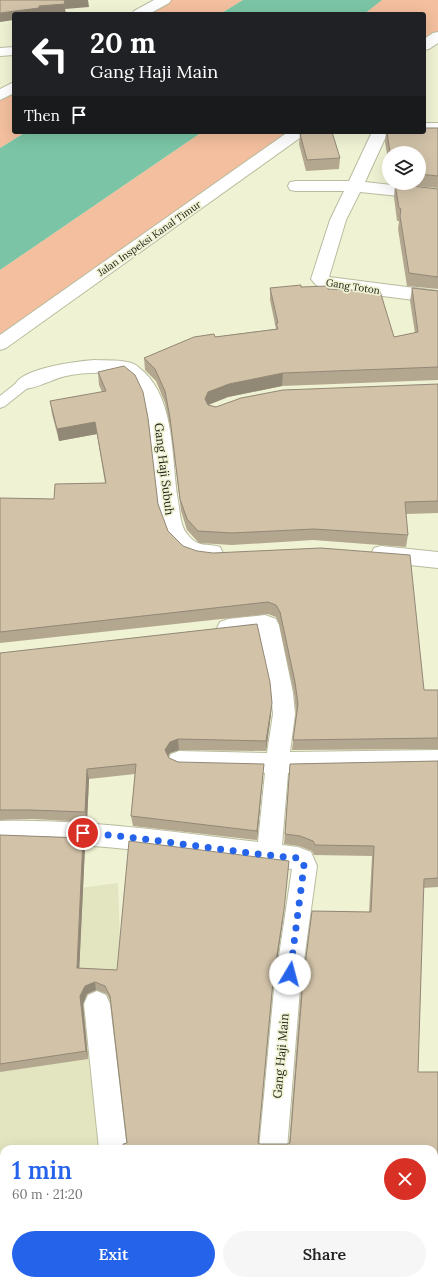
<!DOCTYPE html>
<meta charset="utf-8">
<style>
body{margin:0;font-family:Lora,serif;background:#f6f6f6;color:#222;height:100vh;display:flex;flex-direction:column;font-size:15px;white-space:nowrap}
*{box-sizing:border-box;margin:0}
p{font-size:13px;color:#767676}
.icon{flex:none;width:22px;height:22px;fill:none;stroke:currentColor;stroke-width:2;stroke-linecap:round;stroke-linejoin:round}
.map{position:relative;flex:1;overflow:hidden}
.sheet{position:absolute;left:0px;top:1145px;width:438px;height:140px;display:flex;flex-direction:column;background:#fff;border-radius:12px 12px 0 0;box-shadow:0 4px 16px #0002}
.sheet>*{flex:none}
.banner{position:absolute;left:12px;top:12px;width:414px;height:122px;border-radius:4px;box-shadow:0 4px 16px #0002;background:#202124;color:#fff;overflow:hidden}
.fabs{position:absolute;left:382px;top:146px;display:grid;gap:8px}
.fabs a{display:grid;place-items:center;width:44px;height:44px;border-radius:50%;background:#fff;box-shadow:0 4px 16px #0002;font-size:20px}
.pin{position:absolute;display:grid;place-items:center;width:34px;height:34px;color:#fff;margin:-17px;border:2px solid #fff;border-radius:50%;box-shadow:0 1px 4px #0007}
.me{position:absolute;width:44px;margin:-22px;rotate:8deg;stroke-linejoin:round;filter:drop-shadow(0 0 3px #0008)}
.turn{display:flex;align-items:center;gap:14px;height:84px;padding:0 12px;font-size:18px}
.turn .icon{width:52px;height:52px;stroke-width:2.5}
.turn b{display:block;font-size:28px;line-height:34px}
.then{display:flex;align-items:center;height:38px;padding:0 12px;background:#0003;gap:8px;font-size:15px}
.round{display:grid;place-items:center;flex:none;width:42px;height:42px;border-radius:21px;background:#f6f6f6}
.overview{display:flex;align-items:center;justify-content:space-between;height:68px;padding:0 12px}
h1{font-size:24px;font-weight:600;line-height:30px;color:#2563eb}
.cta{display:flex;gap:8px;margin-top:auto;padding:8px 12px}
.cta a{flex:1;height:46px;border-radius:24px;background:#2563eb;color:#fff;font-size:16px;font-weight:600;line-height:46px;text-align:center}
.cta a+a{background:#f6f6f6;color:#222}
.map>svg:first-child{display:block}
.built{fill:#e3e5c1}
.green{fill:#f3bf9e}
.water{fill:#7bc5a6}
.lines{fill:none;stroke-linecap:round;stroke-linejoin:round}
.service-casing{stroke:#babc9f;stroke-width:2}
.minor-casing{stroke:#babc9f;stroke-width:2}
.tertiary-casing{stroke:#babc9f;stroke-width:2}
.service{fill:#fff;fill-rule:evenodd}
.minor{fill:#fff;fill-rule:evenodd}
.tertiary{fill:#fff;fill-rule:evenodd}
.wall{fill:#b4a790}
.shaded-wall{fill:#928876}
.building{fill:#d1c2a8;stroke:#928876}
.route{stroke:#2563eb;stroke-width:7;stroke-dasharray:0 12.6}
.labels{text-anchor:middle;stroke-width:3.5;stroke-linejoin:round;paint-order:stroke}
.far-street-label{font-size:10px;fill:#212217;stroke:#f0f2d4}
.street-label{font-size:12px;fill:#212217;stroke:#f0f2d4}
</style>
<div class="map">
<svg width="438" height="1285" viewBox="0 0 438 1285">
<rect width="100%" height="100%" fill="#f0f2d4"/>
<path class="built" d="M118 883 127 1149H4V1225H0V898Z"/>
<g class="green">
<path d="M164 0H243L220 14H139Z"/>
<path d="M381 0H438V36L424 46V14H364Z"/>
<path d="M14 87V132H26L0 148V96Z"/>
<path d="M202 132H298L0 347V270Z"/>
</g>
<g class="water">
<path d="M243 0H382L364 14H220Z"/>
<path d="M26 132H202L0 270V148Z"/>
</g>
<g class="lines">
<g class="service-casing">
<path id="service" d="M25 378 30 380 32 383 30 386 5 406 0 408V396L20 380Z"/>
</g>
<g class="minor-casing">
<g id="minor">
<path d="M14 47V55L0 56V48Z"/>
<path d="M424 123H438V133L421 132H424Z"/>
<path d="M372 132H388L365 182 438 190V200L360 192 346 220 329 277 438 291V303L327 289 316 285 311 279 330 220 344 191H296L290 190 288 186 290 182 296 181H349Z"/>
<path d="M95 360C107 361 122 359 134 364 137 365 140 369 143 371 176 401 171 460 178 501 180 511 180 527 188 535 198 548 207 543 220 547L223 553 220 559C142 584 159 446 145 405 140 391 133 384 123 374 104 372 84 372 66 376 51 379 32 392 18 388L16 383C25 368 77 361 95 360Z"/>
<path d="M381 546 438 552V568L381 562 374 560 371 554 374 548Z"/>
<path d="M265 615 276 619 279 625 293 693 295 714 290 752 438 750V770L288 773 282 845 298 847 311 852 317 866 300 989 287 1149H259L274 989 292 869C195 858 98 841 0 843V821C87 819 172 832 258 842L265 773 179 771 171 768 167 761 171 754 179 751 267 753 273 714 271 693 259 634 228 637 220 634 217 628 220 622 228 619Z"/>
<path d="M97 991 106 995 110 1004 127 1149H99L84 1004 88 995Z"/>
<path d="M113 1281H143L144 1285H114Z"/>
<path d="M263 1281H293L294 1285H264Z"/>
</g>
</g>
<g class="tertiary-casing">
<g id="tertiary">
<path d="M154 0H171L169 3 149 14H132L134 11Z"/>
<path d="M438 32V43L429 49 424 50V39L433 33Z"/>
<path d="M14 82V93L0 100V89Z"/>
<path d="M288 132H306L304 135 6 348 0 350V335Z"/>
</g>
</g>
<use href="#service" class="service"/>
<use href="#minor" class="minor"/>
<use href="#tertiary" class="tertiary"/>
</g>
<g class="wall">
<path d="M438 128V188L394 184V183H419V153H389V166L385 142 386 132H424Z"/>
<path d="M300 134 340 158 339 169 306 171 299 144Z"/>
<path d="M395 184 438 189V289L407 286 398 229 399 221H397L394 197Z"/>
<path d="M301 287 328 289 394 337 415 333 410 301 412 288 438 291V380L282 386 228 397 208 405 216 407 438 384V513L406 514 408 535 406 547 313 540 232 545 199 543 187 530 181 511 171 430 165 403 156 381 145 370 144 358 215 337 276 329 270 300V288Z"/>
<path d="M98 372 158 504 168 531 183 546 424 690H438V749L292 750 296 713 294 693 279 624 276 617 268 614 0 643V498L54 499 105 483 97 434 59 441 52 414 50 401 102 392 99 385Z"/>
<path d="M0 653 271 714 266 751 179 750 170 753 168 756 169 758 178 762 263 774 257 840 133 826 131 816 135 774 89 779 87 822 33 819 0 820Z"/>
<path d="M438 761V887L423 888 418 1072 438 1285H384L383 1281H434L127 1143 111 1002 107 994 96 990 87 994 83 1004 88 1059 0 1072V835L83 838 85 847 79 968 117 970 283 919 273 988 258 1143 260 1144H289L301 989 312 911 369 912 372 856 314 855 312 851 299 846 284 844 290 764Z"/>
</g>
<g class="shaded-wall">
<path d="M64 0H88L89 7 65 9 66 13 53 14H14V20L0 22V13L39 6Z"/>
<path d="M283 373 282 386 228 397 208 405 205 399 208 392 229 384Z"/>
<path d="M95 422 97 434 59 441 57 429Z"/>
<path d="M272 703 271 714 266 751V741Z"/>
<path d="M178 739 179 750 170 753 166 760 165 750 170 742Z"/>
<path d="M264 764 263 774 257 840V831Z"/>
<path d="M87 769 89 779 87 822 85 812Z"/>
<path d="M83 838 85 847 79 976 77 968Z"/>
<path d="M284 910 283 919 273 989V981Z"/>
<path d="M95 982 96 990 87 994 83 1004 88 1059 86 1051 80 996 85 986Z"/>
<path d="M366 1281H380L363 1285H355L356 1283Z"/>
</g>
<g class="building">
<path d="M0 0H65H64L65 4 39 6V8L0 13Z"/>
<path d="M424 128H438V176L419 174V153H390L387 132H424Z"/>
<path d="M314 132H332L340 158 307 160 300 134Z"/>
<path d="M395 184 438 189V277L409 273 400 216 401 209 399 208Z"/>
<path d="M301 285V287L328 286V289L380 291 394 337 418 332 412 288 438 291V367L283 373 229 384 208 392 205 399 208 405 216 407 241 398 283 390 438 384V501L405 502 408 535 314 529 232 533 198 531 187 519 180 499 170 418 165 391 155 369 144 358 194 337 214 334 215 337 278 329 276 323H278L270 288Z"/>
<path d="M124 366 135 375 143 392 148 418 158 504 168 531 183 546 197 551 213 553 321 548 410 555 424 690H438V738L293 740 298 704 295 682 280 612 276 605 268 602 0 632V498L54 499 55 484 106 483 95 422 57 429 50 401 106 391 98 372Z"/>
<path d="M257 624 270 682 272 703 266 741 178 739 170 742 165 750 169 758 178 762 264 764 257 831 131 816 136 764 87 769 85 812 30 810H0V653Z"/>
<path d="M438 761V878L424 879 418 1072H438V1285H388L387 1281H434V1149H124L123 1144 127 1143 110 996 105 986 95 982 85 986 80 996 86 1051 0 1064V835L83 838 77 968 117 970 129 841 289 861 284 910 273 981 258 1143 260 1144H288L290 1143 303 981 312 911 371 912 374 846 315 845 313 841 300 836 285 834 290 764Z"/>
<path d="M0 1215H4V1281H111V1282H143L144 1281H264L265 1282H295L296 1281H366L356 1283 357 1285H0Z"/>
</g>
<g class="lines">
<path class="route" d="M83 833C155 838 226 852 298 858L302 860 304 866 290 974"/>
</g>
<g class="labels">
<g class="far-street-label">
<text transform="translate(149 238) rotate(-35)" y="4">Jalan Inspeksi Kanal Timur</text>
<text transform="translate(353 286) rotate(9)" y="4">Gang Toton</text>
</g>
<g class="street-label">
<text transform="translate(164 469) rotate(83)" y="4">Gang Haji Subuh</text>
<text transform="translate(281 1056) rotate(-85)" y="4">Gang Haji Main</text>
</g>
</g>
</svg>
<div class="fabs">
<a><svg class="icon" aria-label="layers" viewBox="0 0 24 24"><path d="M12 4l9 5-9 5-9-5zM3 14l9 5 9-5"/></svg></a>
</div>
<div class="pin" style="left:83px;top:833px;background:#d93025"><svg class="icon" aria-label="arrive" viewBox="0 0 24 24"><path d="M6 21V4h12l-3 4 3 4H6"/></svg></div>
<svg class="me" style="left:290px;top:974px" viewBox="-20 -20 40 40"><circle r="19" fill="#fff"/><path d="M0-13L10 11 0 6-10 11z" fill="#2563eb"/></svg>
<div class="banner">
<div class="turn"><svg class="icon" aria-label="left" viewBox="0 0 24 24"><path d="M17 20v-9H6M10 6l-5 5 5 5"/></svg><div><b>20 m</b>Gang Haji Main</div></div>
<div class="then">Then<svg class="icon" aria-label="arrive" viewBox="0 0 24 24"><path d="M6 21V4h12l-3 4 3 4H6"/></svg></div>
</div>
<section class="sheet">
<div class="overview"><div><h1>1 min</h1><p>60 m · 21:20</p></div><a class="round" style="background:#d93025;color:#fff"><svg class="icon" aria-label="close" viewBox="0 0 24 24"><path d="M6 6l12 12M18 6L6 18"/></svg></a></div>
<div class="cta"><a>Exit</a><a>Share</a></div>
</section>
</div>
